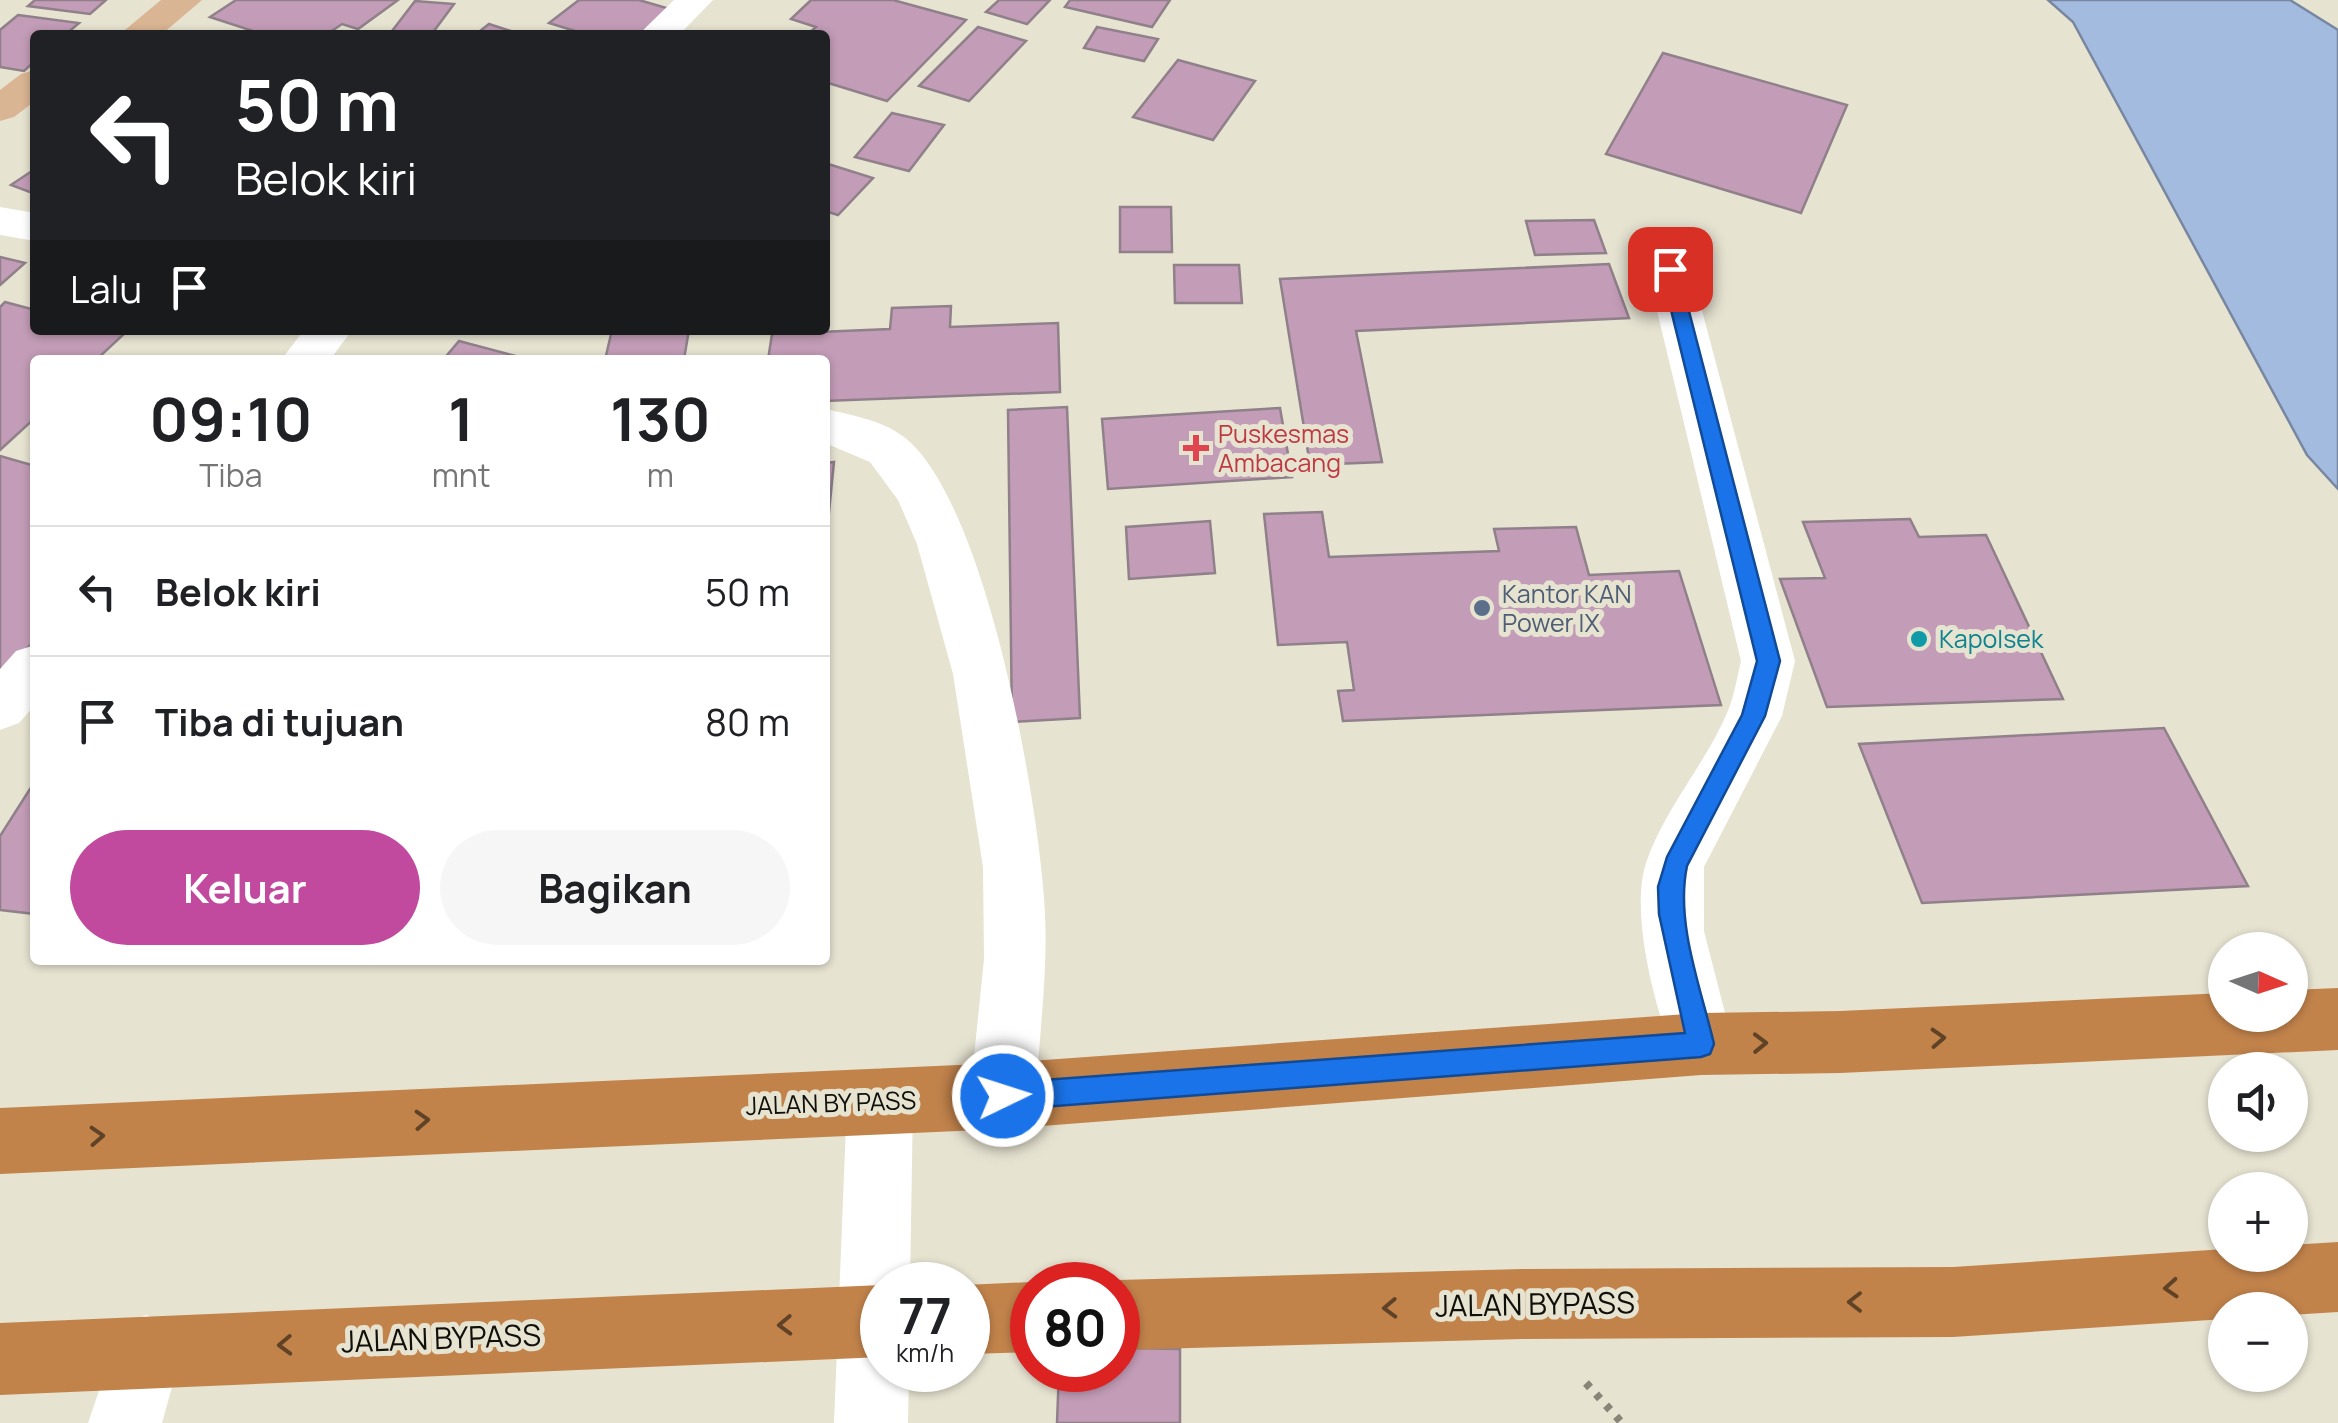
<!DOCTYPE html>
<html lang="id">
<meta charset="utf-8">
<style>
body{margin:0;font-family:Manrope,sans-serif;background:#f6f6f6;color:#202124;height:100vh;display:flex;flex-direction:column;font-size:38px;white-space:nowrap}
*{box-sizing:border-box;margin:0}
p{font-size:32px;color:#757577}
.icon{flex:none;width:55px;height:55px;fill:none;stroke:currentColor;stroke-width:2;stroke-linecap:round;stroke-linejoin:round}
.map{position:relative;flex:1;overflow:hidden}
.panel{position:absolute;left:30px;top:355px;width:800px;height:610px;display:flex;flex-direction:column;background:#fff;border-radius:10px;box-shadow:0 2px 8px #0004}
.panel>*{flex:none}
.guide{position:absolute;left:30px;top:30px;width:800px;height:305px;border-radius:10px;box-shadow:0 2px 8px #0004;background:#202124;color:#fff;overflow:hidden}
.needle{width:65px;rotate:93deg}
.controls{position:absolute;left:2208px;top:932px;display:grid;gap:20px}
.controls a{display:grid;place-items:center;width:100px;height:100px;border-radius:50%;background:#fff;box-shadow:0 2px 8px #0004;font-size:50px}
.speed{position:absolute;left:860px;top:1262px;display:flex;gap:20px;font-size:50px;font-weight:700;text-align:center}
.speed>*{display:grid;place-content:center;width:130px;height:130px;border-radius:50%;background:#fff;box-shadow:0 2px 8px #0004;line-height:1}
.speed small{font-size:25px;font-weight:400}
.speed .limit{border:15px solid #d22;background:#fff;color:#111}
.pin{position:absolute;display:grid;place-items:center;width:85px;height:85px;color:#fff;margin:-42px;border-radius:20px;box-shadow:0 5px 15px #0006}
.me{position:absolute;width:110px;margin:-55px;rotate:86deg;stroke-linejoin:round;filter:drop-shadow(0 0 8px #0008)}
.turn{display:flex;align-items:center;gap:35px;height:210px;padding:0 40px;font-size:45px}
.turn .icon{width:130px;height:130px;stroke-width:2.5}
.turn b{display:block;font-size:70px;line-height:85px}
.then{display:flex;align-items:center;height:95px;padding:0 40px;background:#0003;gap:20px;font-size:38px}
.eta{display:flex;justify-content:space-evenly;align-items:center;height:170px;text-align:center}
.eta b{font-size:60px;font-weight:700;line-height:70px}
.cta{display:flex;gap:20px;margin-top:auto;padding:20px 40px}
.cta a{flex:1;height:115px;border-radius:60px;background:#c24a9e;color:#fff;font-size:40px;font-weight:700;line-height:115px;text-align:center}
.cta a+a{background:#f6f6f6;color:#202124}
ul{padding:0;list-style:none}
li{display:flex;align-items:center;gap:30px;height:130px;padding:0 40px;border-top:2px solid #e0e0e0}
li div{flex:1}
li b{display:block;font-size:38px}
li em{font-style:normal}
.map>svg:first-child{display:block}
.water{fill:#a4bbe0;stroke:#7887a0;stroke-width:2.5}
.building{fill:#c39cb7;stroke:#8f808a;stroke-width:2.5}
.lines{fill:none;stroke-linecap:round;stroke-linejoin:round}
.path{stroke:#878478;stroke-width:8;stroke-dasharray:6 9;stroke-linecap:butt}
.minor{fill:#fff;fill-rule:evenodd}
.major{fill:#dab593;fill-rule:evenodd}
.highway{fill:#c2834b;fill-rule:evenodd}
.oneway{stroke:#604327}
.route{fill:#1a73e8;stroke:#114b97;stroke-width:2.5}
.health-dot{fill:#e0444e;stroke:#e7e3d1;stroke-width:4}
.service-dot{fill:#5c6f8a;stroke:#e7e3d1;stroke-width:4}
.culture-dot{fill:#0f9aa8;stroke:#e7e3d1;stroke-width:4}
.labels{text-anchor:middle;stroke-width:10;stroke-linejoin:round;paint-order:stroke}
.health-label{font-size:25px;fill:#be3a42;stroke:#e7e3d1;text-anchor:start}
.service-label{font-size:25px;fill:#4e5e75;stroke:#e7e3d1;text-anchor:start}
.culture-label{font-size:25px;fill:#0d838f;stroke:#e7e3d1;text-anchor:start}
.street-label{font-size:25px;fill:#100f09;stroke:#e7e3d1}
.near-street-label{font-size:30px;fill:#100f09;stroke:#e7e3d1}
</style>
<div class="map">
<svg width="2338" height="1423" viewBox="0 0 2338 1423">
<rect width="100%" height="100%" fill="#e7e3d1"/>
<path class="water" d="M2048 0H2290L2338 30V489L2307 455 2073 22Z"/>
<g class="building">
<path d="M35 0H106L90 14 28 6Z"/>
<path d="M236 0H398L358 29 342 24 326 35H265L210 17Z"/>
<path d="M579 0H639L670 9 639 35H588L549 23Z"/>
<path d="M811 0H893L966 20 887 101 825 82V35H807L816 27 791 19Z"/>
<path d="M999 0H1050L1027 24 986 12Z"/>
<path d="M1070 0H1170L1152 27 1065 7Z"/>
<path d="M415 1 454 4 431 35H389Z"/>
<path d="M18 15 79 23 65 35H35V61L24 71 0 67V30Z"/>
<path d="M489 24 523 35H475Z"/>
<path d="M978 27 1026 41 969 101 919 86Z"/>
<path d="M1097 27 1158 39 1144 61 1084 48Z"/>
<path d="M1663 53 1847 105 1801 213 1606 154Z"/>
<path d="M1178 60 1255 81 1213 140 1133 117Z"/>
<path d="M892 113 944 125 909 171 855 157Z"/>
<path d="M825 163 873 178 838 215 825 211Z"/>
<path d="M35 169V194L11 185Z"/>
<path d="M1120 207H1171L1172 252H1120Z"/>
<path d="M1594 220 1606 253 1535 255 1526 221Z"/>
<path d="M0 257 25 263 0 285Z"/>
<path d="M1609 264 1629 318 1356 331 1382 462 1310 465 1280 279Z"/>
<path d="M1174 265H1239L1242 303H1175Z"/>
<path d="M5 302 35 310V330L125 333 96 360H35V418L0 450V307Z"/>
<path d="M951 306 950 327 1058 323 1060 392 825 401V360H768L772 334 890 329 892 308Z"/>
<path d="M612 330H689L684 359 691 360H605Z"/>
<path d="M459 341 531 360H443Z"/>
<path d="M1067 407 1080 718 1012 722 1008 410Z"/>
<path d="M1280 408 1292 477 1108 489 1102 419Z"/>
<path d="M0 456 35 466V640L0 677Z"/>
<path d="M834 462 825 552V463Z"/>
<path d="M1322 512 1329 557 1499 551 1494 529 1576 527 1589 575 1679 571 1721 705 1343 721 1338 691 1354 690 1347 642 1278 645 1264 514Z"/>
<path d="M1910 519 1919 537 1986 535 2063 699 1827 707 1780 579 1825 578 1803 522Z"/>
<path d="M1210 521 1215 573 1129 579 1126 527Z"/>
<path d="M2164 728 2248 886 1922 903 1859 744Z"/>
<path d="M30 789 35 790V914L0 910V836Z"/>
<path d="M1118 1348 1180 1349V1423H1057L1059 1370H1118Z"/>
</g>
<g class="lines">
<path class="path" d="M1586 1383 1622 1423"/>
<g class="minor">
<path d="M674 0H713L679 35H638Z"/>
<path d="M0 207 35 213V241L0 235Z"/>
<path d="M1669 255 1684 259 1691 269 1795 661 1782 716 1704 867V931L1733 1044 1724 1066 1701 1075 1678 1066C1657 1016 1629 916 1646 863 1664 809 1705 765 1727 713 1734 697 1737 678 1741 661L1647 269 1654 259Z"/>
<path d="M304 330H352L330 360H281Z"/>
<path d="M825 409C851 415 882 420 904 437 987 501 1040 808 1045 913 1048 974 1039 1035 1036 1096L1026 1119 1003 1129 980 1119 970 1096 984 959 983 867 953 674 917 544 898 500 870 462 825 443Z"/>
<path d="M35 645V705L19 723 0 730V669L16 651Z"/>
<path d="M880 1068 903 1078 913 1101 910 1285H882V1370H909L908 1423H834L847 1101 857 1078Z"/>
<path d="M146 1315 171 1326 182 1351 162 1423H88L121 1326Z"/>
</g>
<g class="major">
<path d="M161 0H202L161 35H119Z"/>
<path d="M35 70V101L14 117 0 121V90L21 74Z"/>
</g>
<g class="highway">
<path d="M2338 988V1050L1840 1073 1701 1075 1003 1129 0 1174V1108L1003 1063 1701 1013 1840 1011 2225 993V1015H2290V990Z"/>
<path d="M2338 1242V1312L2290 1315V1310H2225V1319L1953 1337 1522 1339 1118 1350V1285H1105L1118 1280 1522 1269 1953 1267 2225 1249V1255H2290V1245Z"/>
<path d="M1032 1282 1040 1285H1032V1352L968 1354V1285H964Z"/>
<path d="M882 1285V1357L0 1395V1323Z"/>
</g>
</g>
<defs><path id="oneway-chevron" d="M-2-3.5L2.5 0L-2 3.5" fill="none" stroke-width="1.6" stroke-linecap="round" stroke-linejoin="round" transform="scale(2.5)"/></defs>
<g class="oneway">
<use href="#oneway-chevron" transform="translate(1938 1038) rotate(-3)"/>
<use href="#oneway-chevron" transform="translate(1760 1043) rotate(-1)"/>
<use href="#oneway-chevron" transform="translate(422 1120) rotate(-3)"/>
<use href="#oneway-chevron" transform="translate(97 1136) rotate(-3)"/>
<use href="#oneway-chevron" transform="translate(2171 1288) rotate(176)"/>
<use href="#oneway-chevron" transform="translate(1855 1302) rotate(180)"/>
<use href="#oneway-chevron" transform="translate(1390 1308) rotate(178)"/>
<use href="#oneway-chevron" transform="translate(785 1325) rotate(178)"/>
<use href="#oneway-chevron" transform="translate(285 1345) rotate(178)"/>
</g>
<path class="route" d="M1670 263 1678 269 1780 661 1765 716 1687 866C1675 923 1701 988 1714 1044L1710 1054 1701 1057 1003 1110 993 1106 989 1096 993 1087 1003 1083 1685 1033 1659 914 1658 887 1667 857 1742 715 1757 661 1661 269Z"/>
<path class="health-dot" d="M1191 433h10v10h10v10h-10v10h-10v-10h-10v-10h10z"/>
<circle class="service-dot" cx="1482" cy="608" r="10"/>
<circle class="culture-dot" cx="1919" cy="639" r="10"/>
<g class="labels">
<g class="health-label">
<text x="1218" y="443">Puskesmas<tspan x="1218" dy="29">Ambacang</tspan></text>
</g>
<g class="service-label">
<text x="1502" y="603">Kantor KAN<tspan x="1502" dy="29">Power IX</tspan></text>
</g>
<g class="culture-label">
<text x="1939" y="648">Kapolsek</text>
</g>
<g class="street-label">
<text transform="translate(831 1103) rotate(-2)" y="9">JALAN BY PASS</text>
</g>
<g class="near-street-label">
<text transform="translate(1535 1305) rotate(-1)" y="10">JALAN BYPASS</text>
<text transform="translate(441 1339) rotate(-2)" y="10">JALAN BYPASS</text>
</g>
</g>
</svg>
<div class="controls">
<a><svg class="needle" viewBox="-14 -14 28 28"><path d="M0-13l5 13h-10z" fill="#e53935"/><path d="M0 13l5-13h-10z" fill="#757577"/></svg></a>
<a><svg class="icon" aria-label="sound" viewBox="0 0 24 24"><path d="M4 9h4l5-4v14l-5-4H4zM17 9q2 3 0 6"/></svg></a>
<a>+</a>
<a>−</a>
</div>
<div class="speed"><div>77<small>km/h</small></div><div class="limit">80</div></div>
<div class="pin" style="left:1670px;top:269px;background:#d93025"><svg class="icon" aria-label="arrive" viewBox="0 0 24 24"><path d="M6 21V4h12l-3 4 3 4H6"/></svg></div>
<svg class="me" style="left:1003px;top:1096px" viewBox="-20 -20 40 40"><circle r="17" fill="#1a73e8" stroke="#fff" stroke-width="3"/><path d="M0-11L8 9 0 5-8 9z" fill="#fff"/></svg>
<div class="guide">
<div class="turn"><svg class="icon" aria-label="left" viewBox="0 0 24 24"><path d="M17 20v-9H6M10 6l-5 5 5 5"/></svg><div><b>50 m</b>Belok kiri</div></div>
<div class="then">Lalu<svg class="icon" aria-label="arrive" viewBox="0 0 24 24"><path d="M6 21V4h12l-3 4 3 4H6"/></svg></div>
</div>
<section class="panel">
<div class="eta">
<div><b>09:10</b><p>Tiba</p></div>
<div><b>1</b><p>mnt</p></div>
<div><b>130</b><p>m</p></div>
</div>
<ul>
<li><svg class="icon" aria-label="left" viewBox="0 0 24 24"><path d="M17 20v-9H6M10 6l-5 5 5 5"/></svg><div><b>Belok kiri</b></div><em>50 m</em></li>
<li><svg class="icon" aria-label="arrive" viewBox="0 0 24 24"><path d="M6 21V4h12l-3 4 3 4H6"/></svg><div><b>Tiba di tujuan</b></div><em>80 m</em></li>
</ul>
<div class="cta"><a>Keluar</a><a>Bagikan</a></div>
</section>
</div>
